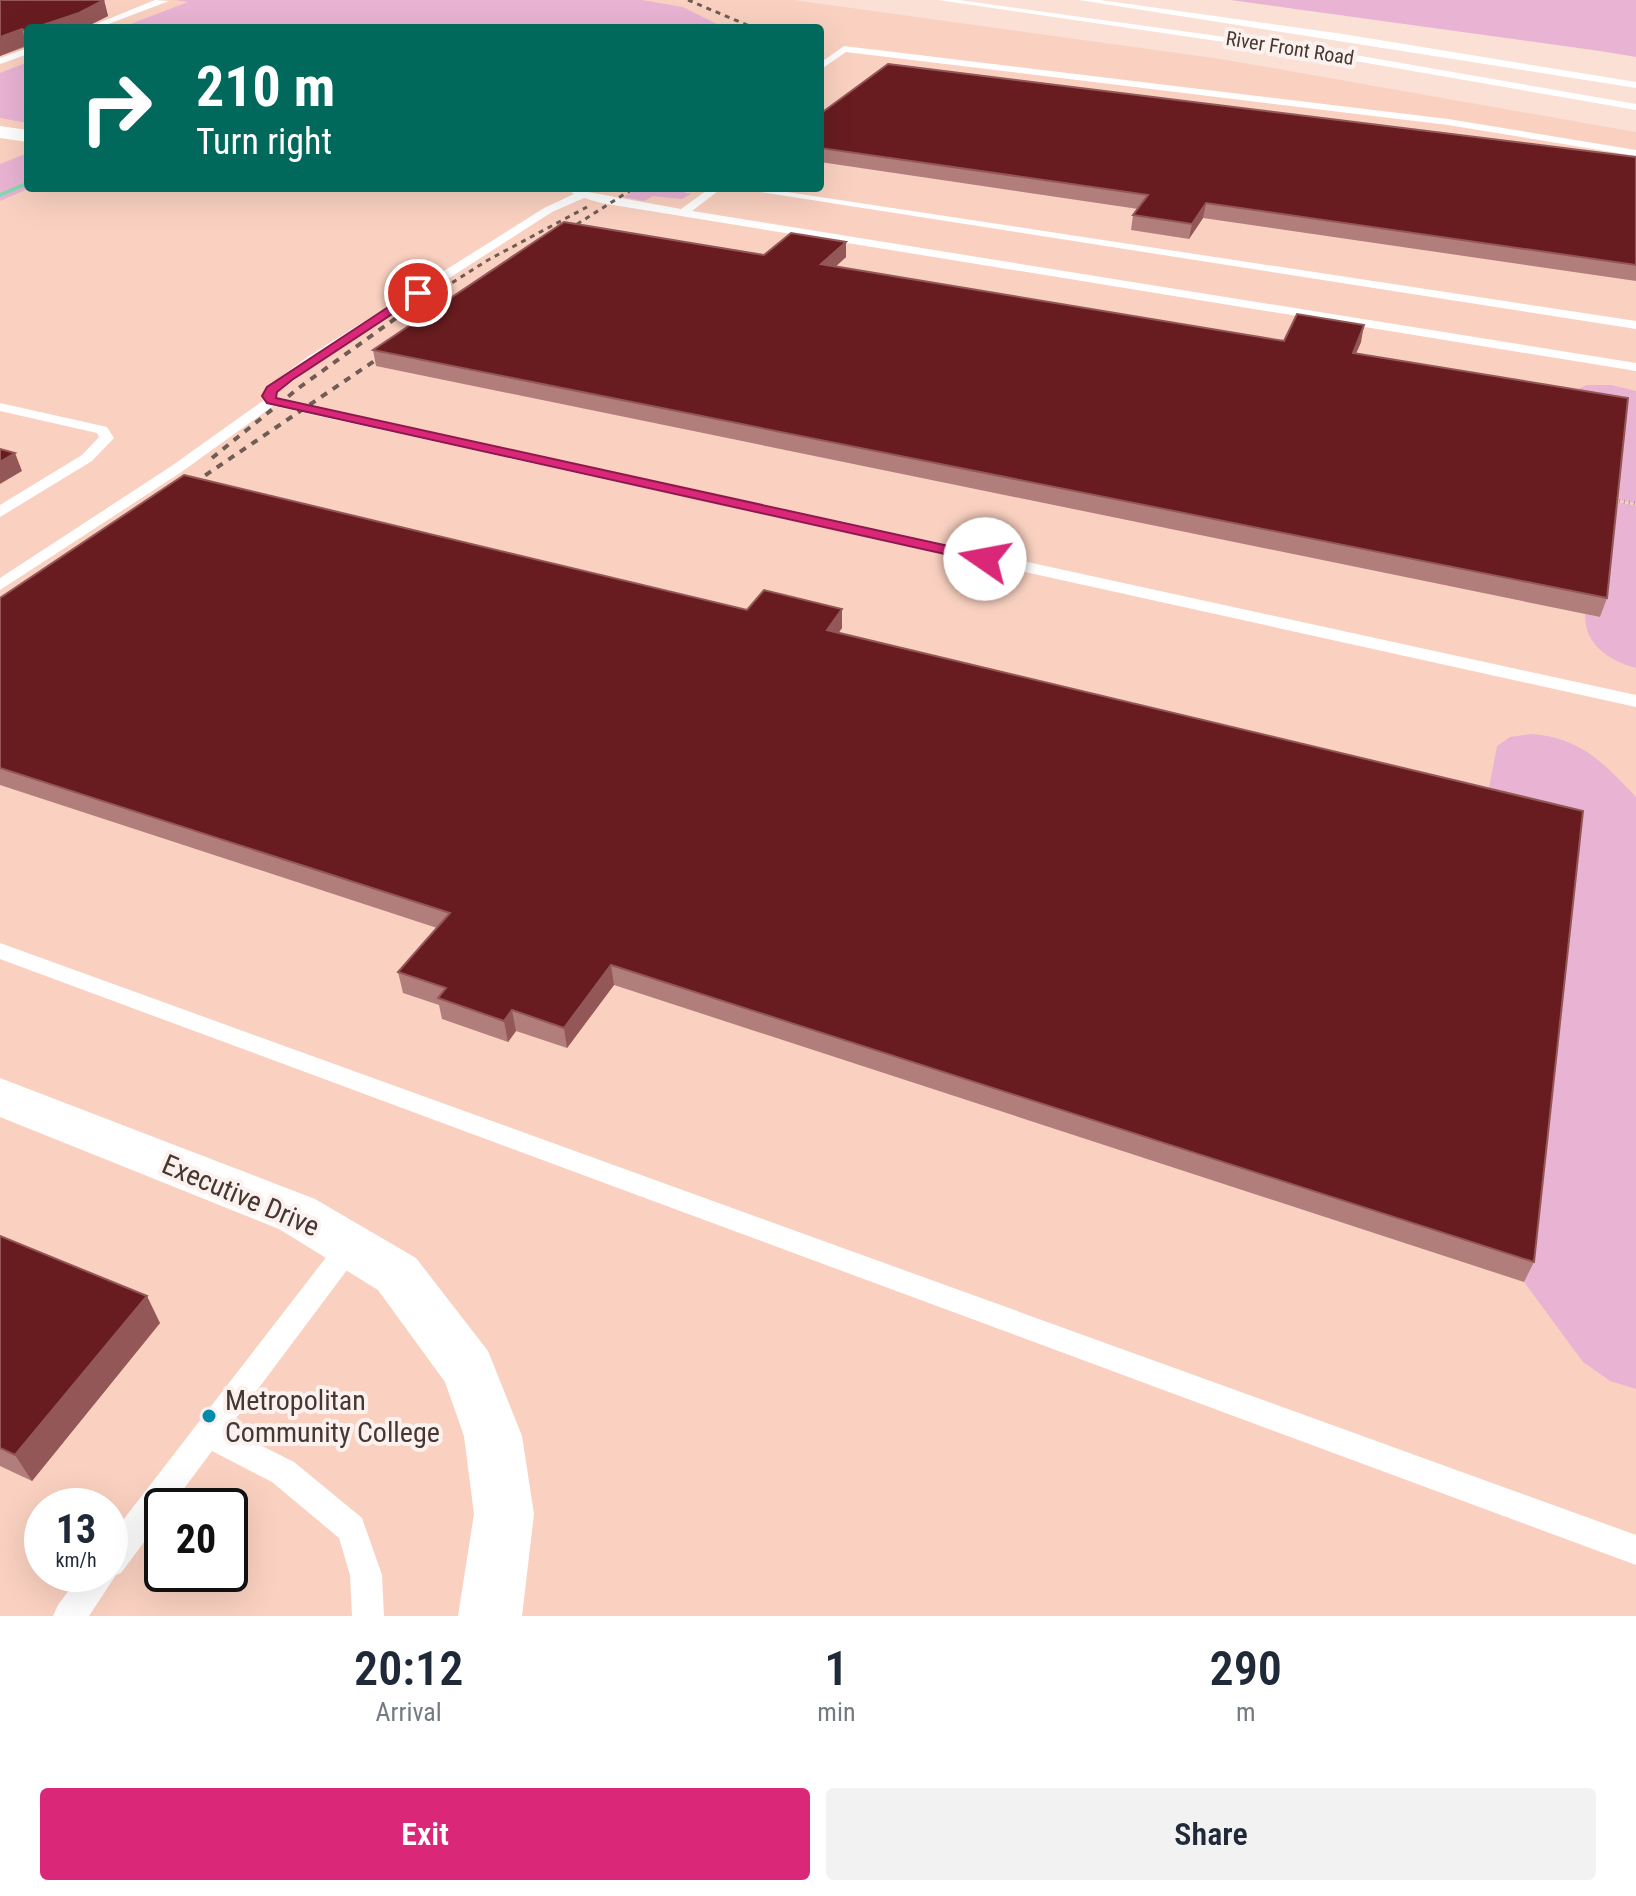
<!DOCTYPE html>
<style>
body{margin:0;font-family:"Roboto Condensed",sans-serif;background:#f2f2f3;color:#1f2937;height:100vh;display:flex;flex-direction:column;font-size:30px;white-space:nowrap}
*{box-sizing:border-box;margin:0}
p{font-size:26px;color:#747a83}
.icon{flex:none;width:44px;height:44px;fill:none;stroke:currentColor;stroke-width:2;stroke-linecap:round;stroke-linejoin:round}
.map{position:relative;height:1616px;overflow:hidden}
.details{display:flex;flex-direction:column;background:#fff;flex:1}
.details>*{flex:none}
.hud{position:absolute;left:24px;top:24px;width:800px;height:168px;border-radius:8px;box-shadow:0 8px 32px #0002;background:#00695c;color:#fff;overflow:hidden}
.speed{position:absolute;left:24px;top:1488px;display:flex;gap:16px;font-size:40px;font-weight:700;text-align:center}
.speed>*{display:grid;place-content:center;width:104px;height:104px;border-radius:50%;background:#fff;box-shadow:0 8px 32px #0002;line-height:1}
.speed small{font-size:20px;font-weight:400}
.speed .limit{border:4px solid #111;border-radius:12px;background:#fff;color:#111}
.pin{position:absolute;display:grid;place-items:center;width:68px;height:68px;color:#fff;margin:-34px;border:4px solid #fff;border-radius:50%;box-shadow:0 2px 8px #0007}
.me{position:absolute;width:88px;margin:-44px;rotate:282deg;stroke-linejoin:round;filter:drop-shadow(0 0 6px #0008)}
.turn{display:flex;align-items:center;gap:28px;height:168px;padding:0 40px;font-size:36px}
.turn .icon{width:104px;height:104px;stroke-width:2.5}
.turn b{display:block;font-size:56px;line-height:68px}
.eta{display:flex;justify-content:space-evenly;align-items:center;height:136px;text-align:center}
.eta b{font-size:48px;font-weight:600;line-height:56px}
.button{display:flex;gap:16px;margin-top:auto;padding:16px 40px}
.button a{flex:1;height:92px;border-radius:8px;background:#db2777;color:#fff;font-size:32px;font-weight:600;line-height:92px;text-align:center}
.button a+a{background:#f2f2f3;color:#1f2937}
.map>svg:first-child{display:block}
.built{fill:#fad1c1;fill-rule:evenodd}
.green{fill:#e9b3d4}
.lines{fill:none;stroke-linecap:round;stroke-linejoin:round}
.stream{fill:#80dbaf;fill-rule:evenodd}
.path{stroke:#ad968e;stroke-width:4;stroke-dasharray:1 4;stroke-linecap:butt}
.lane{fill:#fff;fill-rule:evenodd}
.street{fill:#fff;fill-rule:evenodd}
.rail-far1{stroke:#705c55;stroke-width:3;stroke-dasharray:5 5;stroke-linecap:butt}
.rail{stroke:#705c55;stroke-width:4;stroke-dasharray:7 7;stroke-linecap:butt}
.wall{fill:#b27e7b}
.shaded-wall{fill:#945757}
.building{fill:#681c20;stroke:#945757;stroke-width:2}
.route{fill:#db2777;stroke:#8e194d;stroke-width:2}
.poi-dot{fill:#048bab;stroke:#fbf2ef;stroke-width:3}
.labels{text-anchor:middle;stroke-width:8;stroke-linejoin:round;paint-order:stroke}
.far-street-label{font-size:20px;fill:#483630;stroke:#fbf2ef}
.near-street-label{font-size:28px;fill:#483630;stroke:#fbf2ef}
.near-poi-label{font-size:28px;fill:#483630;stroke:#fbf2ef;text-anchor:start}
</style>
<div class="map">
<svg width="1636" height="1616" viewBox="0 0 1636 1616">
<rect width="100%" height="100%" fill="#fbe0d6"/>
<path class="built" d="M0 0H794L1221 59 1636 132V1616H0ZM28 28H820V188H28ZM42 1506H110V1574H42ZM162 1506H230V1574H162Z"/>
<g class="green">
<path d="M175 0H642L683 7 725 28H120L188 2Z"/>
<path d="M1231 0H1636V57L1600 51Z"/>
<path d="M28 62V123L0 118V73Z"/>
<path d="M28 153 30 188 0 201V164Z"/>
<path d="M639 188H668L691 194 682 199 653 196 644 201 623 197Z"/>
<path d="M1587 385H1611L1636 391V503L1613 499 1576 390Z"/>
<path d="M1613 501 1636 506V668C1609 661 1584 644 1585 614L1600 617Z"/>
<path d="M1531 734C1580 737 1605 764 1636 797V1389L1610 1381 1583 1362 1524 1282 1485 809 1497 746 1510 737Z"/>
</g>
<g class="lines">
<path class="stream" d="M28 181V185L0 197V193Z"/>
<path class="path" d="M1614 500 1636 504"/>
<g class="lane">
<path d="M155 0 169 1 98 28H86Z"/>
<path d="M938 0H959L1361 56 1636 104V110L1361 62Z"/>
<path d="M1079 0H1100L1343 34 1636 82V88Z"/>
<path d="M844 46 1448 119 1636 150V156L1448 125 846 52 820 70V63Z"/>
<path d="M28 48V54L0 64V58Z"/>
<path d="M566 188 681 209 710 188H722L692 211 1636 363V371L601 203 584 198 552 212 319 362 278 392 277 398 1636 695V707L273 406 180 473 0 590V578L170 467 264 400 262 396 267 387 309 356 544 208 574 194Z"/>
<path d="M735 188H761L1636 321V329Z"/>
<path d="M0 403 107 427 114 438 92 461 0 517V505L82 455 99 437 97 433 0 411Z"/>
<path d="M0 943 1636 1535V1565L0 959Z"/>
<path d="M350 1235 359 1238 363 1246 359 1254 228 1429 294 1462 362 1518 382 1575 384 1616H352L350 1575 339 1538 272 1482 212 1451 171 1506H162V1518L121 1573 116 1575 89 1616H53L58 1605 81 1574H110V1537L341 1238Z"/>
</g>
<g class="street">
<path d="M0 126 28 130V142L0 138Z"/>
<path d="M0 1078 315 1199 416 1258 488 1351 522 1436 534 1514 522 1616H458L474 1514 464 1436 445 1382 378 1290 279 1229 0 1117Z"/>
</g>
<g class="rail-far1">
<path d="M688 0 754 28"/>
<path d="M560 235 634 188"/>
<path d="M393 320 488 260 587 207"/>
</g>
<g class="rail">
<path d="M212 458 300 387 396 318"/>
<path d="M182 491 395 347"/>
</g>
</g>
<g class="wall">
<path d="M0 0H104L108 16 84 28H28V46L0 56Z"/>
<path d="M820 114 1636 157V281L1203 218 1189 239 1131 230 1133 215 1138 209 820 162Z"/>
<path d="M764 255 846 257 835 267 1284 341 1361 342 1356 353 1607 598 1600 617 376 366 373 350Z"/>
<path d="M0 598 747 610 842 628 839 632 1534 1262 1524 1282 614 985 567 1048 516 1031 508 1042 442 1019 439 1005 403 993 398 972 437 928 0 785Z"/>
<path d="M0 1236 160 1323 32 1481 0 1466Z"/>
</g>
<g class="shaded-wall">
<path d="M104 0 108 16 84 28H34Z"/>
<path d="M22 29 27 45 0 56V37Z"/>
<path d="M1206 203 1203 218 1189 239 1192 224Z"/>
<path d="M846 242V257L821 280V264Z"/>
<path d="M1364 325 1361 342 1349 370 1353 353Z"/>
<path d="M15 453 22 471 0 484V462Z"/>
<path d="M842 609V628L827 649V630Z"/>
<path d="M611 965 614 985 567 1048 564 1028Z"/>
<path d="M512 1010 516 1031 508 1042 504 1021Z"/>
<path d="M147 1296 160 1323 32 1481 15 1455Z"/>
</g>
<g class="building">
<path d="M0 0H104L79 13 34 28H28V30L26 31 22 29 0 37Z"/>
<path d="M888 64 1636 157V265L1206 203 1192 224 1133 215 1148 195 820 148V114Z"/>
<path d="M564 222 764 255 791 233 846 242 821 264 1284 341 1297 314 1364 325 1353 353 1628 398 1607 598 373 350Z"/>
<path d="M0 449 15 453 0 462Z"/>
<path d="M184 475 747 610 764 590 842 609 827 630 1583 811 1534 1262 611 965 564 1028 512 1010 504 1021 438 998 446 988 398 972 450 913 0 768V598Z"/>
<path d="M0 1236 147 1296 15 1455 0 1448Z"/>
</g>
<path class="route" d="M414 290 424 293 292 380 277 392 276 398 985 554 992 559 985 563 267 403 262 396 267 387Z"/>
<circle class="poi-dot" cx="209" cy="1416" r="8"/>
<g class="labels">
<g class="far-street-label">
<text transform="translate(1290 48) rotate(9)" y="7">River Front Road</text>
</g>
<g class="near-street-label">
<text transform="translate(241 1195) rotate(23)" y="10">Executive Drive</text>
</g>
<g class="near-poi-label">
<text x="225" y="1410">Metropolitan<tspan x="225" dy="32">Community College</tspan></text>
</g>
</g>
</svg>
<div class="speed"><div>13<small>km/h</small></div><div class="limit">20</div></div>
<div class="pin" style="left:418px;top:293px;background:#d93025"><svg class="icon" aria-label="arrive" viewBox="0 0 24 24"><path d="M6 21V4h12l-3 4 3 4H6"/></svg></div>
<svg class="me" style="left:985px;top:559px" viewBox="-20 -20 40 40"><circle r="19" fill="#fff"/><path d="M0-13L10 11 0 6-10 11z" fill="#db2777"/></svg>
<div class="hud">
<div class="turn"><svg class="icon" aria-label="right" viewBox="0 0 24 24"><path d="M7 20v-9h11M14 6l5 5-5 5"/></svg><div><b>210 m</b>Turn right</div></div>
</div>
</div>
<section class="details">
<div class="eta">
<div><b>20:12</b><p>Arrival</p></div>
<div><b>1</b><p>min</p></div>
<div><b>290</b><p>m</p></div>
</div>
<div class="button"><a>Exit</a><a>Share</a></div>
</section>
